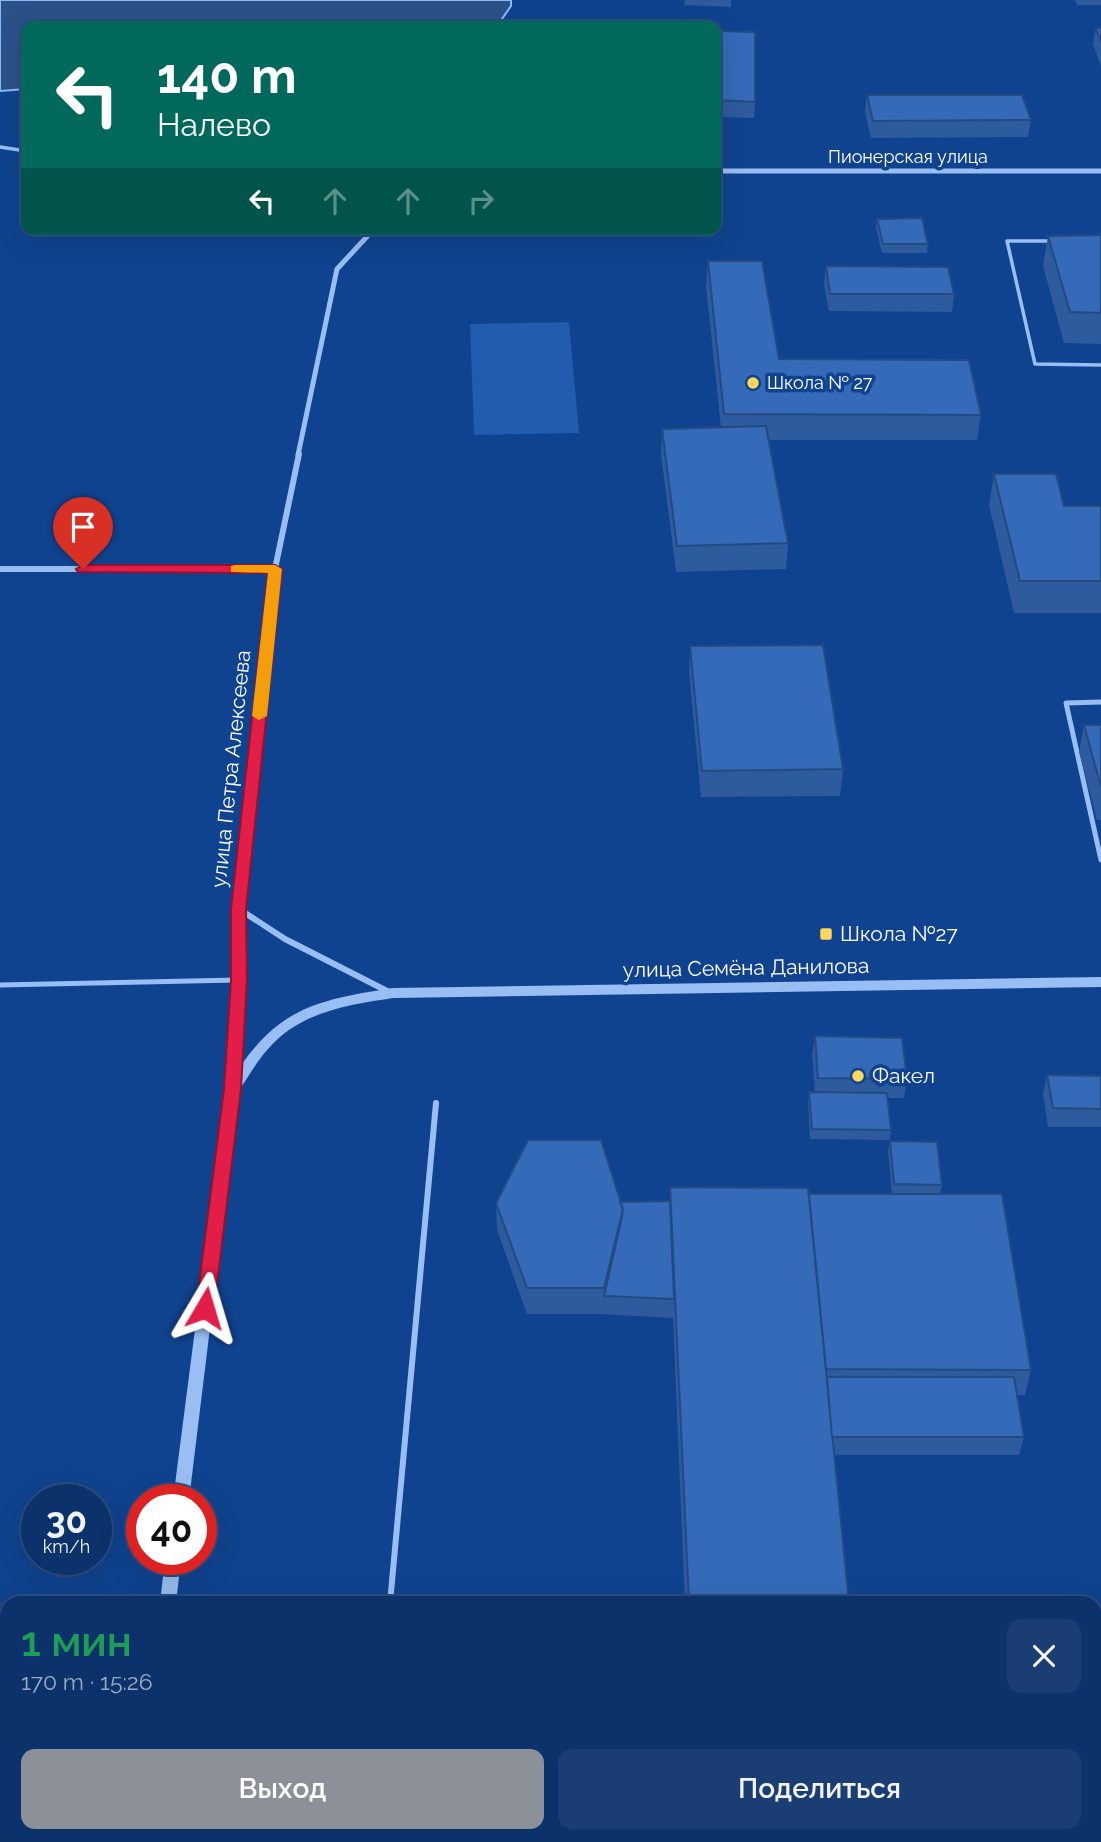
<!DOCTYPE html>
<html lang="ru">
<meta charset="utf-8">
<style>
body{margin:0;font-family:Raleway,sans-serif;background:#1a3e73;color:#f1f3f6;height:100vh;display:flex;flex-direction:column;font-size:26px;white-space:nowrap}
*{box-sizing:border-box;margin:0}
p{font-size:23px;color:#9aaac1}
.icon{flex:none;width:38px;height:38px;fill:none;stroke:currentColor;stroke-width:2;stroke-linecap:round;stroke-linejoin:round}
.map{position:relative;flex:1;overflow:hidden}
.details{position:absolute;left:0px;top:1596px;width:1102px;height:247px;display:flex;flex-direction:column;background:#0c326b;border-radius:21px 21px 0 0;box-shadow:0 7px 28px #0002,0 0 0 2px #2c4d7e}
.details>*{flex:none}
.banner{position:absolute;left:21px;top:21px;width:700px;height:214px;border-radius:14px;box-shadow:0 7px 28px #0002,0 0 0 2px #2c4d7e;background:#00695c;color:#fff;overflow:hidden}
.speed{position:absolute;left:21px;top:1484px;display:flex;gap:14px;font-size:35px;font-weight:700;text-align:center}
.speed>*{display:grid;place-content:center;width:91px;height:91px;border-radius:50%;background:#0c326b;box-shadow:0 7px 28px #0002,0 0 0 2px #2c4d7e;line-height:1}
.speed small{font-size:18px;font-weight:400}
.speed .limit{border:10px solid #d22;background:#fff;color:#111}
.pin{position:absolute;display:grid;place-items:center;width:60px;height:60px;color:#fff;margin:-72px -30px;border-radius:50% 50% 50% 0;rotate:-45deg;box-shadow:0 0 7px #0007}
.pin .icon{rotate:45deg}
.me{position:absolute;width:77px;margin:-38px;rotate:7deg;stroke-linejoin:round;filter:drop-shadow(0 0 5px #0008)}
.turn{display:flex;align-items:center;gap:24px;height:147px;padding:0 21px;font-size:32px}
.turn .icon{width:91px;height:91px;stroke-width:2.5}
.turn b{display:block;font-size:49px;line-height:60px}
.lanes{display:flex;align-items:center;height:66px;padding:0 21px;background:#0003;justify-content:center;gap:35px;direction:ltr}
.lanes .off{opacity:.35}
.round{display:grid;place-items:center;flex:none;width:74px;height:74px;border-radius:14px;background:#1a3e73}
.summary{display:flex;align-items:center;justify-content:space-between;height:119px;padding:0 21px}
h1{font-size:42px;font-weight:600;line-height:52px;color:#1e9e55}
.primary-button{display:flex;gap:14px;margin-top:auto;padding:14px 21px}
.primary-button a{flex:1;height:80px;border-radius:14px;background:#8c9099;color:#fff;font-size:28px;font-weight:600;line-height:80px;text-align:center}
.primary-button a+a{background:#1a3e73;color:#f1f3f6}
.map>svg:first-child{display:block}
.green{fill:#215caf}
.water{fill:#2b518a;stroke:#8bb9f6;stroke-width:2}
.lines{fill:none;stroke-linecap:round;stroke-linejoin:round}
.service-far2{stroke:#99bef3;stroke-width:3.5}
.service-far1{stroke:#99bef3;stroke-width:5}
.service{stroke:#99bef3;stroke-width:6}
.minor-far2{stroke:#99bef3;stroke-width:5}
.minor-far1{stroke:#99bef3;stroke-width:6}
.minor{stroke:#99bef3;stroke-width:9}
.tertiary{fill:#99bef3;fill-rule:evenodd}
.wall{fill:#2d5b9d}
.shaded-wall{fill:#244a80}
.building{fill:#346ab7;stroke:#244a80;stroke-width:2}
.route{fill:#e11d48;stroke:#92132f;stroke-width:2}
.slow{fill:#f59e0b}
.poi-dot{fill:#ffd65b;stroke:#10438f;stroke-width:2.5}
.labels{text-anchor:middle;stroke-width:7;stroke-linejoin:round;paint-order:stroke}
.far-street-label{font-size:18px;fill:#fff;stroke:#10438f}
.far-poi-label{font-size:18px;fill:#fff;stroke:#10438f;text-anchor:start}
.street-label{font-size:21px;fill:#fff;stroke:#10438f}
.poi-label{font-size:21px;fill:#fff;stroke:#10438f;text-anchor:start}
</style>
<div class="map">
<svg width="1101" height="1842" viewBox="0 0 1101 1842">
<rect width="100%" height="100%" fill="#10438f"/>
<path class="green" d="M569 322 579 433 474 435 470 324Z"/>
<path class="water" d="M0 0H511V6L497 26H26V89L0 91Z"/>
<g class="lines">
<g class="service-far2">
<path d="M0 147 26 151"/>
<path d="M1052 241H1007L1035 364 1101 365"/>
</g>
<g class="service-far1">
<path d="M1101 702 1066 703 1101 860"/>
<path d="M0 985 238 980"/>
</g>
<path class="service" d="M390 1603 436 1103"/>
<g class="minor-far2">
<path d="M716 171H1101"/>
<path d="M298 455 337 269 374 229"/>
</g>
<g class="minor-far1">
<path d="M0 569H275"/>
<path d="M239 909 285 939 391 993"/>
<path d="M235 1054 239 909 275 569 299 454"/>
</g>
<path class="minor" d="M233 1084 235 1052"/>
<g class="tertiary">
<path d="M1101 977V987L393 998C347 1005 300 1012 268 1049 257 1061 249 1076 239 1090L189 1500H173L226 1089C272 1011 308 1001 393 988Z"/>
<path d="M165 1559H181L176 1603H160Z"/>
<path d="M144 1836H160L161 1842H143Z"/>
</g>
</g>
<g class="wall">
<path d="M685 0H731V7L684 5Z"/>
<path d="M1075 0H1101V5H1077Z"/>
<path d="M1096 28H1101V66L1093 44Z"/>
<path d="M716 31 755 102 754 118 716 117Z"/>
<path d="M867 95 1031 120 1028 137 871 138 865 112Z"/>
<path d="M877 219 928 244 927 253H882L876 228Z"/>
<path d="M1101 235V344L1064 343 1043 266 1048 236Z"/>
<path d="M708 261 779 359 981 415 977 440H769L788 543 786 569 676 572 661 454 662 429 721 427 706 286Z"/>
<path d="M826 266 954 294 952 312 829 311 824 284Z"/>
<path d="M994 474 1064 506H1101V613H1014L989 505Z"/>
<path d="M690 646 843 769 840 796 701 797 689 672Z"/>
<path d="M1084 725H1101V820H1097L1079 752Z"/>
<path d="M815 1036 907 1079 904 1098H888L891 1130 890 1140 810 1139 808 1102 809 1092H815L812 1055Z"/>
<path d="M1047 1075 1101 1076V1127H1048L1043 1094Z"/>
<path d="M890 1141 942 1185 940 1194 1031 1370 1025 1395H1017L1024 1437 1019 1455H834L849 1603H685L673 1318 603 1314H527L497 1230 496 1203 670 1201V1187L809 1194H892L888 1151Z"/>
</g>
<path class="shaded-wall" d="M623 1209 622 1236 604 1296 603 1314 604 1288Z"/>
<g class="building">
<path d="M1096 28H1101V42Z"/>
<path d="M716 31 755 32V102L716 100Z"/>
<path d="M867 95H1022L1031 120 873 121Z"/>
<path d="M922 218 928 244H883L877 219Z"/>
<path d="M1101 235V313L1070 312 1048 236Z"/>
<path d="M708 261H762L779 359 969 360 981 415 724 414Z"/>
<path d="M826 266 948 267 954 294H830Z"/>
<path d="M766 426 788 543 677 546 662 429Z"/>
<path d="M994 474H1056L1064 506H1101V581H1020Z"/>
<path d="M823 645 843 769 702 771 690 646Z"/>
<path d="M1084 725H1101V787Z"/>
<path d="M815 1036 902 1038 907 1079 818 1078Z"/>
<path d="M1047 1075 1101 1076V1109L1053 1108Z"/>
<path d="M809 1092 887 1093 891 1130 812 1129Z"/>
<path d="M528 1140H601L623 1209 604 1288H527L496 1203Z"/>
<path d="M890 1141 937 1142 942 1185 894 1184Z"/>
<path d="M670 1187 808 1188 849 1603H689Z"/>
<path d="M809 1194H1002L1031 1370 826 1369Z"/>
<path d="M670 1201 674 1299 604 1296 622 1217 623 1209 620 1202Z"/>
<path d="M827 1377H1014L1024 1437H832Z"/>
</g>
<path class="route" d="M83 565H275L282 569 246 909 247 980 241 1089 214 1308 211 1314 205 1316 198 1314 196 1308 224 1089 231 980V909L268 573 78 572 76 569Z"/>
<path class="slow" d="M235 565H275L282 569 267 716 259 720 252 716 268 573 231 572V566Z"/>
<g class="poi-dot">
<circle cx="753" cy="383" r="7"/>
<rect x="819" y="927" width="14" height="14" rx="3.5"/>
<circle cx="858" cy="1076" r="7"/>
</g>
<g class="labels">
<g class="far-street-label">
<text x="908" y="163">Пионерская улица</text>
</g>
<g class="far-poi-label">
<text x="767" y="389">Школа № 27</text>
</g>
<g class="street-label">
<text transform="translate(231 769) rotate(-84)" y="7">улица Петра Алексеева</text>
<text transform="translate(746 968) rotate(-1)" y="7">улица Семёна Данилова</text>
</g>
<g class="poi-label">
<text x="840" y="941">Школа №27</text>
<text x="872" y="1083">Факел</text>
</g>
</g>
</svg>
<div class="speed"><div>30<small>km/h</small></div><div class="limit">40</div></div>
<div class="pin" style="left:83px;top:569px;background:#d93025"><svg class="icon" aria-label="arrive" viewBox="0 0 24 24"><path d="M6 21V4h12l-3 4 3 4H6"/></svg></div>
<svg class="me" style="left:205px;top:1308px" viewBox="-20 -20 40 40"><path d="M0-17L14 15 0 8-14 15z" fill="#e11d48" stroke="#fff" stroke-width="4"/></svg>
<div class="banner">
<div class="turn"><svg class="icon" aria-label="left" viewBox="0 0 24 24"><path d="M17 20v-9H6M10 6l-5 5 5 5"/></svg><div><b>140 m</b>Налево</div></div>
<div class="lanes"><svg class="icon" aria-label="left" viewBox="0 0 24 24"><path d="M17 20v-9H6M10 6l-5 5 5 5"/></svg><svg class="icon off" aria-label="ahead" viewBox="0 0 24 24"><path d="M12 20V5M6 11l6-6 6 6"/></svg><svg class="icon off" aria-label="ahead" viewBox="0 0 24 24"><path d="M12 20V5M6 11l6-6 6 6"/></svg><svg class="icon off" aria-label="right" viewBox="0 0 24 24"><path d="M7 20v-9h11M14 6l5 5-5 5"/></svg></div>
</div>
<section class="details">
<div class="summary"><div><h1>1 мин</h1><p>170 m · 15:26</p></div><a class="round"><svg class="icon" aria-label="close" viewBox="0 0 24 24"><path d="M6 6l12 12M18 6L6 18"/></svg></a></div>
<div class="primary-button"><a>Выход</a><a>Поделиться</a></div>
</section>
</div>
